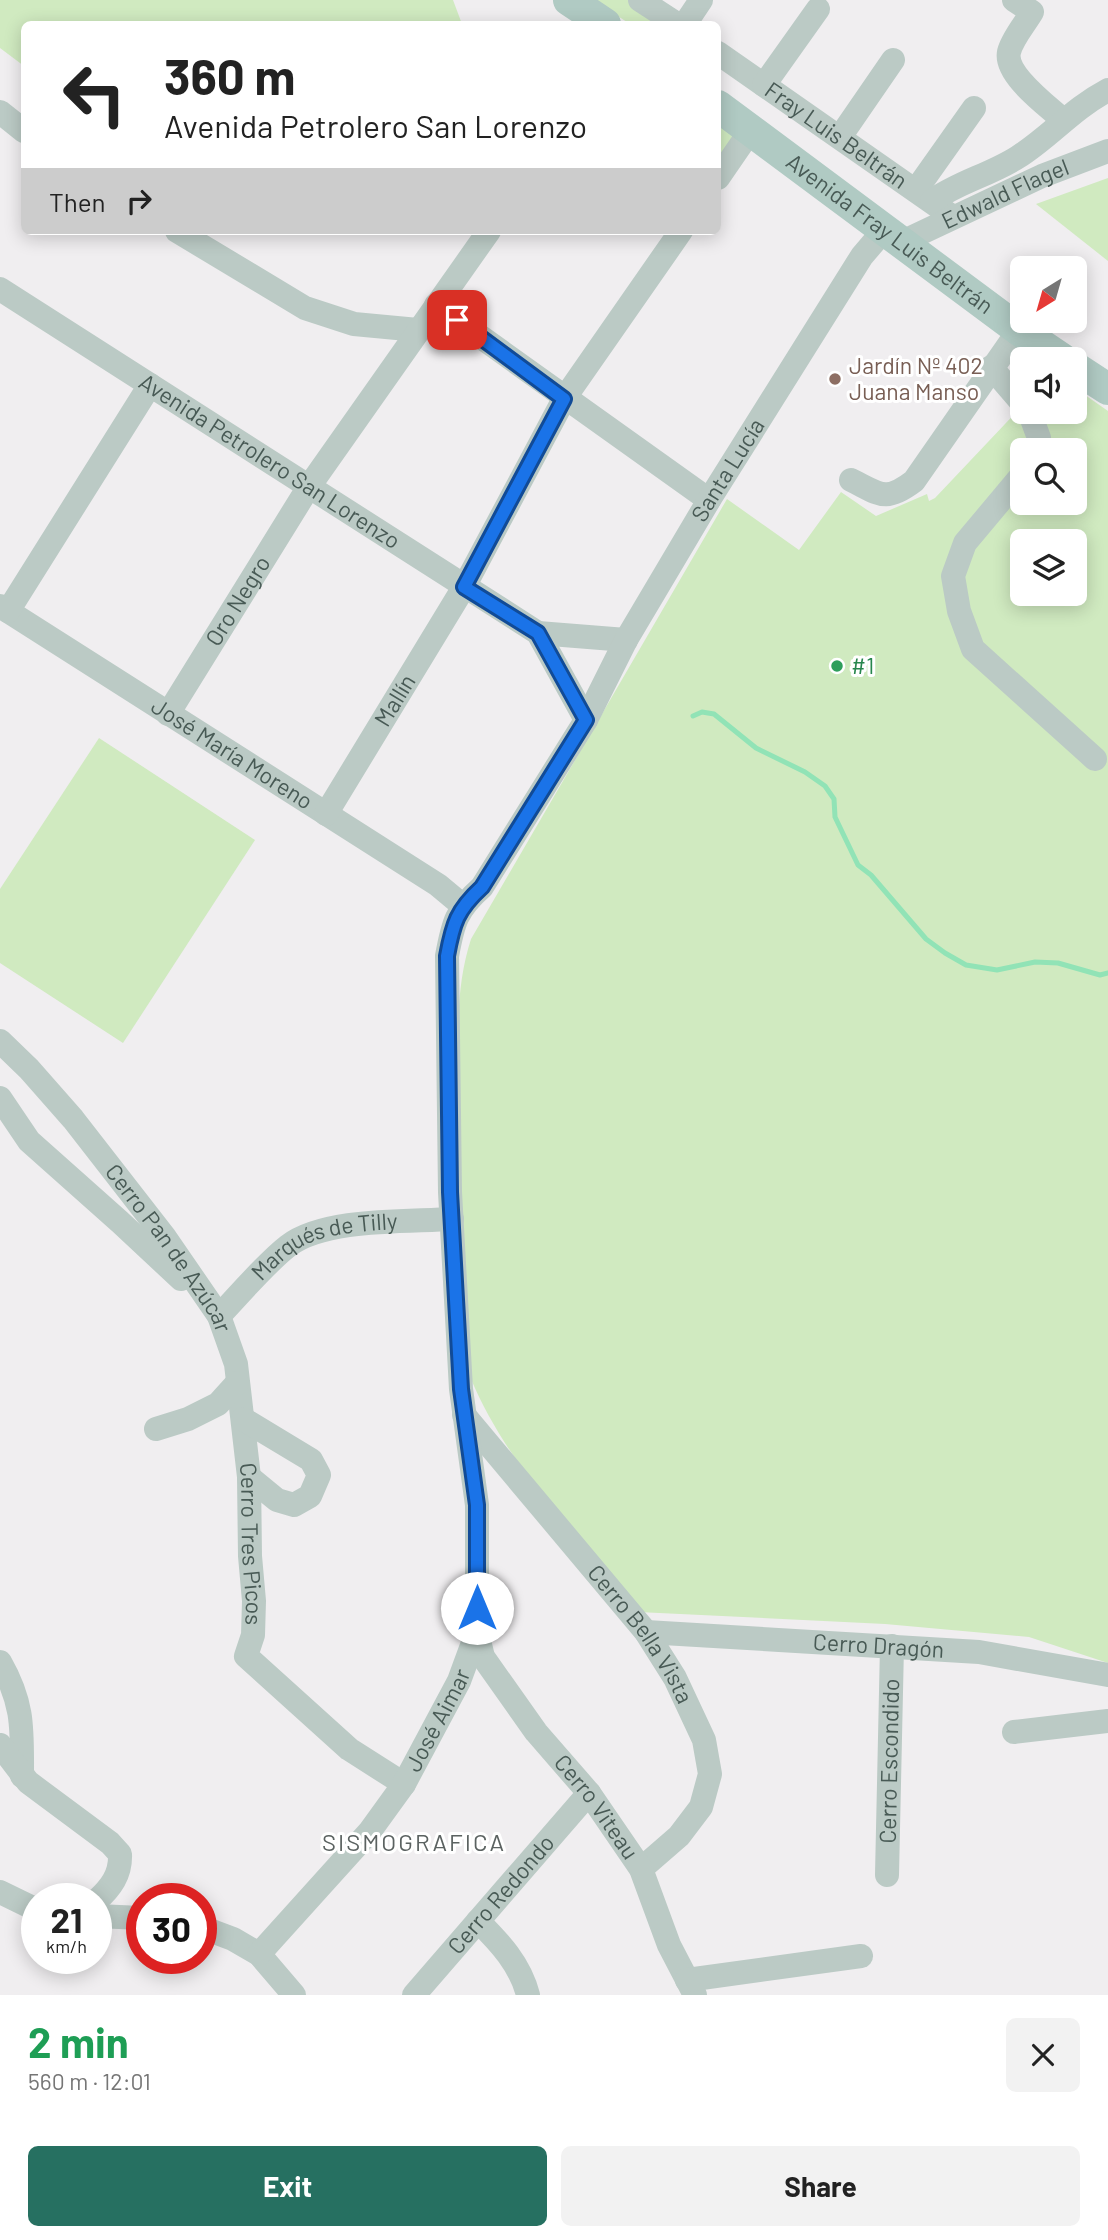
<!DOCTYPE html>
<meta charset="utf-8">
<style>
body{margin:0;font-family:Barlow,sans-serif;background:#f2f2f2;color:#222;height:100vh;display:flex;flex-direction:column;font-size:26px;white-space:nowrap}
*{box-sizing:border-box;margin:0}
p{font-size:23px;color:#767676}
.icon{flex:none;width:38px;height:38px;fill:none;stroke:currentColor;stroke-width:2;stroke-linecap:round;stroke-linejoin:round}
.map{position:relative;height:1995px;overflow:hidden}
.side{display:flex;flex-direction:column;background:#fff;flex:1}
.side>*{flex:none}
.banner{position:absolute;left:21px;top:21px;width:700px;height:214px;border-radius:10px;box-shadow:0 4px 18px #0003;background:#fff;color:#222;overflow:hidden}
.needle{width:46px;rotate:217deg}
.controls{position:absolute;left:1010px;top:256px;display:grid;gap:14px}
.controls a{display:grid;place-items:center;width:77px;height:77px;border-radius:10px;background:#fff;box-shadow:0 4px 18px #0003;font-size:35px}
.speed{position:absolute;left:21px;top:1883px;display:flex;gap:14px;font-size:35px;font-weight:700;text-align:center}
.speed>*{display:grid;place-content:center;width:91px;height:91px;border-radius:50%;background:#fff;box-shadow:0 4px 18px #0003;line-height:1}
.speed small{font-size:18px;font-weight:400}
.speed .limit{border:10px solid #d22;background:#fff;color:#111}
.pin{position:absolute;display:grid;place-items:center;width:60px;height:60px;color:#fff;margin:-30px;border-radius:14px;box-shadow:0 4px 10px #0006}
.me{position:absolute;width:77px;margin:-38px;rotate:0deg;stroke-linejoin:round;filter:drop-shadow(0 0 5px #0008)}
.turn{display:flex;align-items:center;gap:24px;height:147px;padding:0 28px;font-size:32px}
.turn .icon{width:91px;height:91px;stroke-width:2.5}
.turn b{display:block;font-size:49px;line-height:60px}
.then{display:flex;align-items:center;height:66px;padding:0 28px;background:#0003;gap:14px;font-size:26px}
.round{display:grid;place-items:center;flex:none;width:74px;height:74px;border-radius:10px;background:#f2f2f2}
.summary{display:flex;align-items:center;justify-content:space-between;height:119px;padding:0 28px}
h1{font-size:42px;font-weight:700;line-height:52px;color:#1e9e55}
.cta{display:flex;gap:14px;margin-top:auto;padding:14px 28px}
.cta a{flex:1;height:80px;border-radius:10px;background:#267061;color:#fff;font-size:28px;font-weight:700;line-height:80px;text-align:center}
.cta a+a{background:#f2f2f2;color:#222}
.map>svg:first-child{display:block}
.green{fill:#d0eac0;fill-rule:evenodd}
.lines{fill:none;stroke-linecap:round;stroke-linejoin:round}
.stream{stroke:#91e3b6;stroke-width:5}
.minor{stroke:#bbcac5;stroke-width:24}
.major{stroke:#b0cac3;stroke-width:32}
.route-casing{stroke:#114b97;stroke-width:18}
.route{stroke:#1a73e8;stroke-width:12}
.education-dot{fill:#8d6e63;stroke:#fff;stroke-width:2.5}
.leisure-dot{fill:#2e9e5b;stroke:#fff;stroke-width:2.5}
.labels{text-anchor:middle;stroke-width:6;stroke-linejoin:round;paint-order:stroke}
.street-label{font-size:23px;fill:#485a55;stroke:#fff}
.education-label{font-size:23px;fill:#785e54;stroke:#fff;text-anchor:start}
.leisure-label{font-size:23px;fill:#27864d;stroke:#fff;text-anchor:start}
.neighbourhood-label{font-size:24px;letter-spacing:2px;fill:#5b6261;stroke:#fff}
</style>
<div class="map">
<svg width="1108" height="1995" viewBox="0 0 1108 1995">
<rect width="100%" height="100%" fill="#f0eef0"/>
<g class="green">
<path d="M0 0H453L462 24H24V66L0 48Z"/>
<path d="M593 0H629L666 24H630Z"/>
<path d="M718 112 744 132 718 167Z"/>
<path d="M1108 178V261L1036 204Z"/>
<path d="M1075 388 1108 411V1663L1029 1637 885 1624 638 1612C580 1540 507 1465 471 1379 466 1283 459 1188 458 1092 458 1040 455 988 471 939L727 499 799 550 841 492 876 516 927 494 929 501 935 498 1022 406V411H1074ZM1022 450H1074V502H1022ZM1022 541H1074V593H1022Z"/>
<path d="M99 738 255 840 123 1043 0 963V889Z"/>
</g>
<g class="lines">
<path class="stream" d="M693 716 702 712 714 714 756 748 805 772 825 786 834 799 835 817 858 865 871 875 926 939 945 953 966 965 997 970 1035 962 1058 963 1100 975 1108 973"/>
<g class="minor">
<path d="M640 0 677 24"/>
<path d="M1014 0 1032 12C1025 24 1012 39 1009 52 1004 75 1048 106 1063 120"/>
<path d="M685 24 701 0"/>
<path id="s1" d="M718 53 953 217"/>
<path d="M764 85 818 9"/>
<path d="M0 112 24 131"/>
<path d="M840 137 893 60"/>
<path d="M718 178 751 130"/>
<path d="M916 190 974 108"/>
<path d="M932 201C958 182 990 175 1018 157 1051 136 1072 109 1108 90"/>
<path d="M177 231 305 308 354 324 418 330"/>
<path id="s2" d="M902 242 1042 176 1108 151"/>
<path id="s3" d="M0 289 538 633 586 720"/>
<path d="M436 305 709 500"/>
<path d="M991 367 1022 403"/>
<path d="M1029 411 1039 438 1036 450"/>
<path d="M1022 475 965 543 953 576 959 611 973 649 1095 759"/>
<path d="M851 480C880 494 885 503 914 481L1019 330"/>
<path id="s4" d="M0 606 438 885 462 905"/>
<path d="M8 611 150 385"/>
<path d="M538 633 626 640"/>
<path id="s5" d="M168 714 308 488 489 231"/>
<path id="s6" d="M326 814 464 587 564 399 681 231"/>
<path id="s7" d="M0 1041 29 1069 73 1119 164 1236 219 1316 236 1364 249 1477 250 1556 254 1601 253 1635 246 1656 349 1749 404 1784"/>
<path d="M0 1098 29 1141 120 1222 181 1279"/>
<path id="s8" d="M219 1316C239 1295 266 1263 288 1246 324 1218 406 1222 452 1219"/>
<path id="s9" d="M464 1415 646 1632 675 1678 704 1740 710 1774 701 1807 679 1836 641 1869"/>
<path d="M243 1419 311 1460 319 1475 310 1496 294 1505 277 1500 249 1477"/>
<path d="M156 1429 188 1419 218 1404 237 1383"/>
<path id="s10" d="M477 1632 483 1657 536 1732 589 1793 641 1869 669 1945 695 1995"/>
<path id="s11" d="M646 1632 979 1652 1108 1675"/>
<path d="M0 1662C24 1704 22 1729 22 1776"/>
<path d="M1014 1732 1108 1721"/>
<path d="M0 1745 28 1782 110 1843 120 1854C121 1874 111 1888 96 1901"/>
<path id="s12" d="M887 1875 892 1646"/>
<path d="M0 1892 37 1910"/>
<path d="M96 1916 142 1918"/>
<path d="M478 1921C500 1943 520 1964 528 1995"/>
<path d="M201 1927 233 1939 259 1954 294 1995"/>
<path id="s13" d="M259 1954 370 1831 404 1784 459 1681 477 1632V1505L461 1389 450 1192 447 956C453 923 456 910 482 887L586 720 626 640 709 500 862 256 885 229"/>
<path d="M687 1980 861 1956"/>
<path id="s14" d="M414 1995 589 1793"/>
</g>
<g class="major">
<path d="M569 0 605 24"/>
<path id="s15" d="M718 106 1019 330 1062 359"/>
<path d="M1074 367 1108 389"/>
</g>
</g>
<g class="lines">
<g class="route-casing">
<path id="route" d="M457 320 564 399 464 587 538 633 586 720 482 887C457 910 453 923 447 956L450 1192 461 1389 477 1505V1608"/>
</g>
<use href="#route" class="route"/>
</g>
<circle class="education-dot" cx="835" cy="379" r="7"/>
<circle class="leisure-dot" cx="837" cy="666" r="7"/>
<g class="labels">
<g class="street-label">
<text dy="8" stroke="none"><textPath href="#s1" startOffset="144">Fray Luis Beltrán</textPath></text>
<text dy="8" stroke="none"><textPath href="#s2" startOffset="114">Edwald Flagel</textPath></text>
<text dy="8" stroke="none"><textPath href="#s15" startOffset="214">Avenida Fray Luis Beltrán</textPath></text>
<text dy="8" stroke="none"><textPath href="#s3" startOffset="320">Avenida Petrolero San Lorenzo</textPath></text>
<text dy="8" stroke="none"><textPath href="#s13" startOffset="1634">Santa Lucía</textPath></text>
<text dy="8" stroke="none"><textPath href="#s5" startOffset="133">Oro Negro</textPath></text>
<text dy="8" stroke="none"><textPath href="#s6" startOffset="133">Mallín</textPath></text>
<text dy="8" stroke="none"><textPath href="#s4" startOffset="275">José María Moreno</textPath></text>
<text dy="8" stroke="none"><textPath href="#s7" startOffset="268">Cerro Pan de Azúcar</textPath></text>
<text dy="8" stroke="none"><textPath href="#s8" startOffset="133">Marqués de Tilly</textPath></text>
<text dy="8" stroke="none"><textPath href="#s7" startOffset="584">Cerro Tres Picos</textPath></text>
<text dy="8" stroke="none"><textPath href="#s9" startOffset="282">Cerro Bella Vista</textPath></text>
<text dy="8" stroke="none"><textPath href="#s11" startOffset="233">Cerro Dragón</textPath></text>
<text dy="8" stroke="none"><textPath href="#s13" startOffset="296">José Aimar</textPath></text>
<text dy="8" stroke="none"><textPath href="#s12" startOffset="114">Cerro Escondido</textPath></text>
<text dy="8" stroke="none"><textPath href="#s10" startOffset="214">Cerro Viteau</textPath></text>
<text dy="8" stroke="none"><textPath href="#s14" startOffset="133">Cerro Redondo</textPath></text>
</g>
<g class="education-label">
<text x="849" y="374">Jardín Nº 402<tspan x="849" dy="26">Juana Manso</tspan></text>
</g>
<g class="leisure-label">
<text x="851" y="674">#1</text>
</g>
<g class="neighbourhood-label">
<text x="414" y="1851">SISMOGRAFICA</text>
</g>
</g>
</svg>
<div class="controls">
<a><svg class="needle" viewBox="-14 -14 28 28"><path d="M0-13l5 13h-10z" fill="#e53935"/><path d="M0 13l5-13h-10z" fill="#767676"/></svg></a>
<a><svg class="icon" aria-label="sound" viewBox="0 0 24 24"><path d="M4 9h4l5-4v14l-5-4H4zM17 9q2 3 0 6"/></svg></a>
<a><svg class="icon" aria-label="search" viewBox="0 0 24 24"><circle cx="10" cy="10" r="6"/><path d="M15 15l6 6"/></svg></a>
<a><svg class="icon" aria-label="layers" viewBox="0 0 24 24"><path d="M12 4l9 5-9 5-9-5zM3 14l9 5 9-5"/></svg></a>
</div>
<div class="speed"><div>21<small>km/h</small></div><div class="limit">30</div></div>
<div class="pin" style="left:457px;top:320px;background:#d93025"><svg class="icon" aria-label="arrive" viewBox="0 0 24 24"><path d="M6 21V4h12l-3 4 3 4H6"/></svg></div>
<svg class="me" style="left:477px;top:1608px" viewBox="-20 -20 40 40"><circle r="19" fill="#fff"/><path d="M0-13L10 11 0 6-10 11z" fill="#1a73e8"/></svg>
<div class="banner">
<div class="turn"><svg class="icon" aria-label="left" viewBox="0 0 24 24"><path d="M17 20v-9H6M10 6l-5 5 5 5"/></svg><div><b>360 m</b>Avenida Petrolero San Lorenzo</div></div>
<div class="then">Then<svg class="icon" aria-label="right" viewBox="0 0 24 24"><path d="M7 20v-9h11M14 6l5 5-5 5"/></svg></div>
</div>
</div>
<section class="side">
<div class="summary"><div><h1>2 min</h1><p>560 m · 12:01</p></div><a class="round"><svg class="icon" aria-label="close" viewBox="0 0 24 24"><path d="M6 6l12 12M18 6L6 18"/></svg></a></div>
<div class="cta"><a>Exit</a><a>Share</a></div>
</section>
